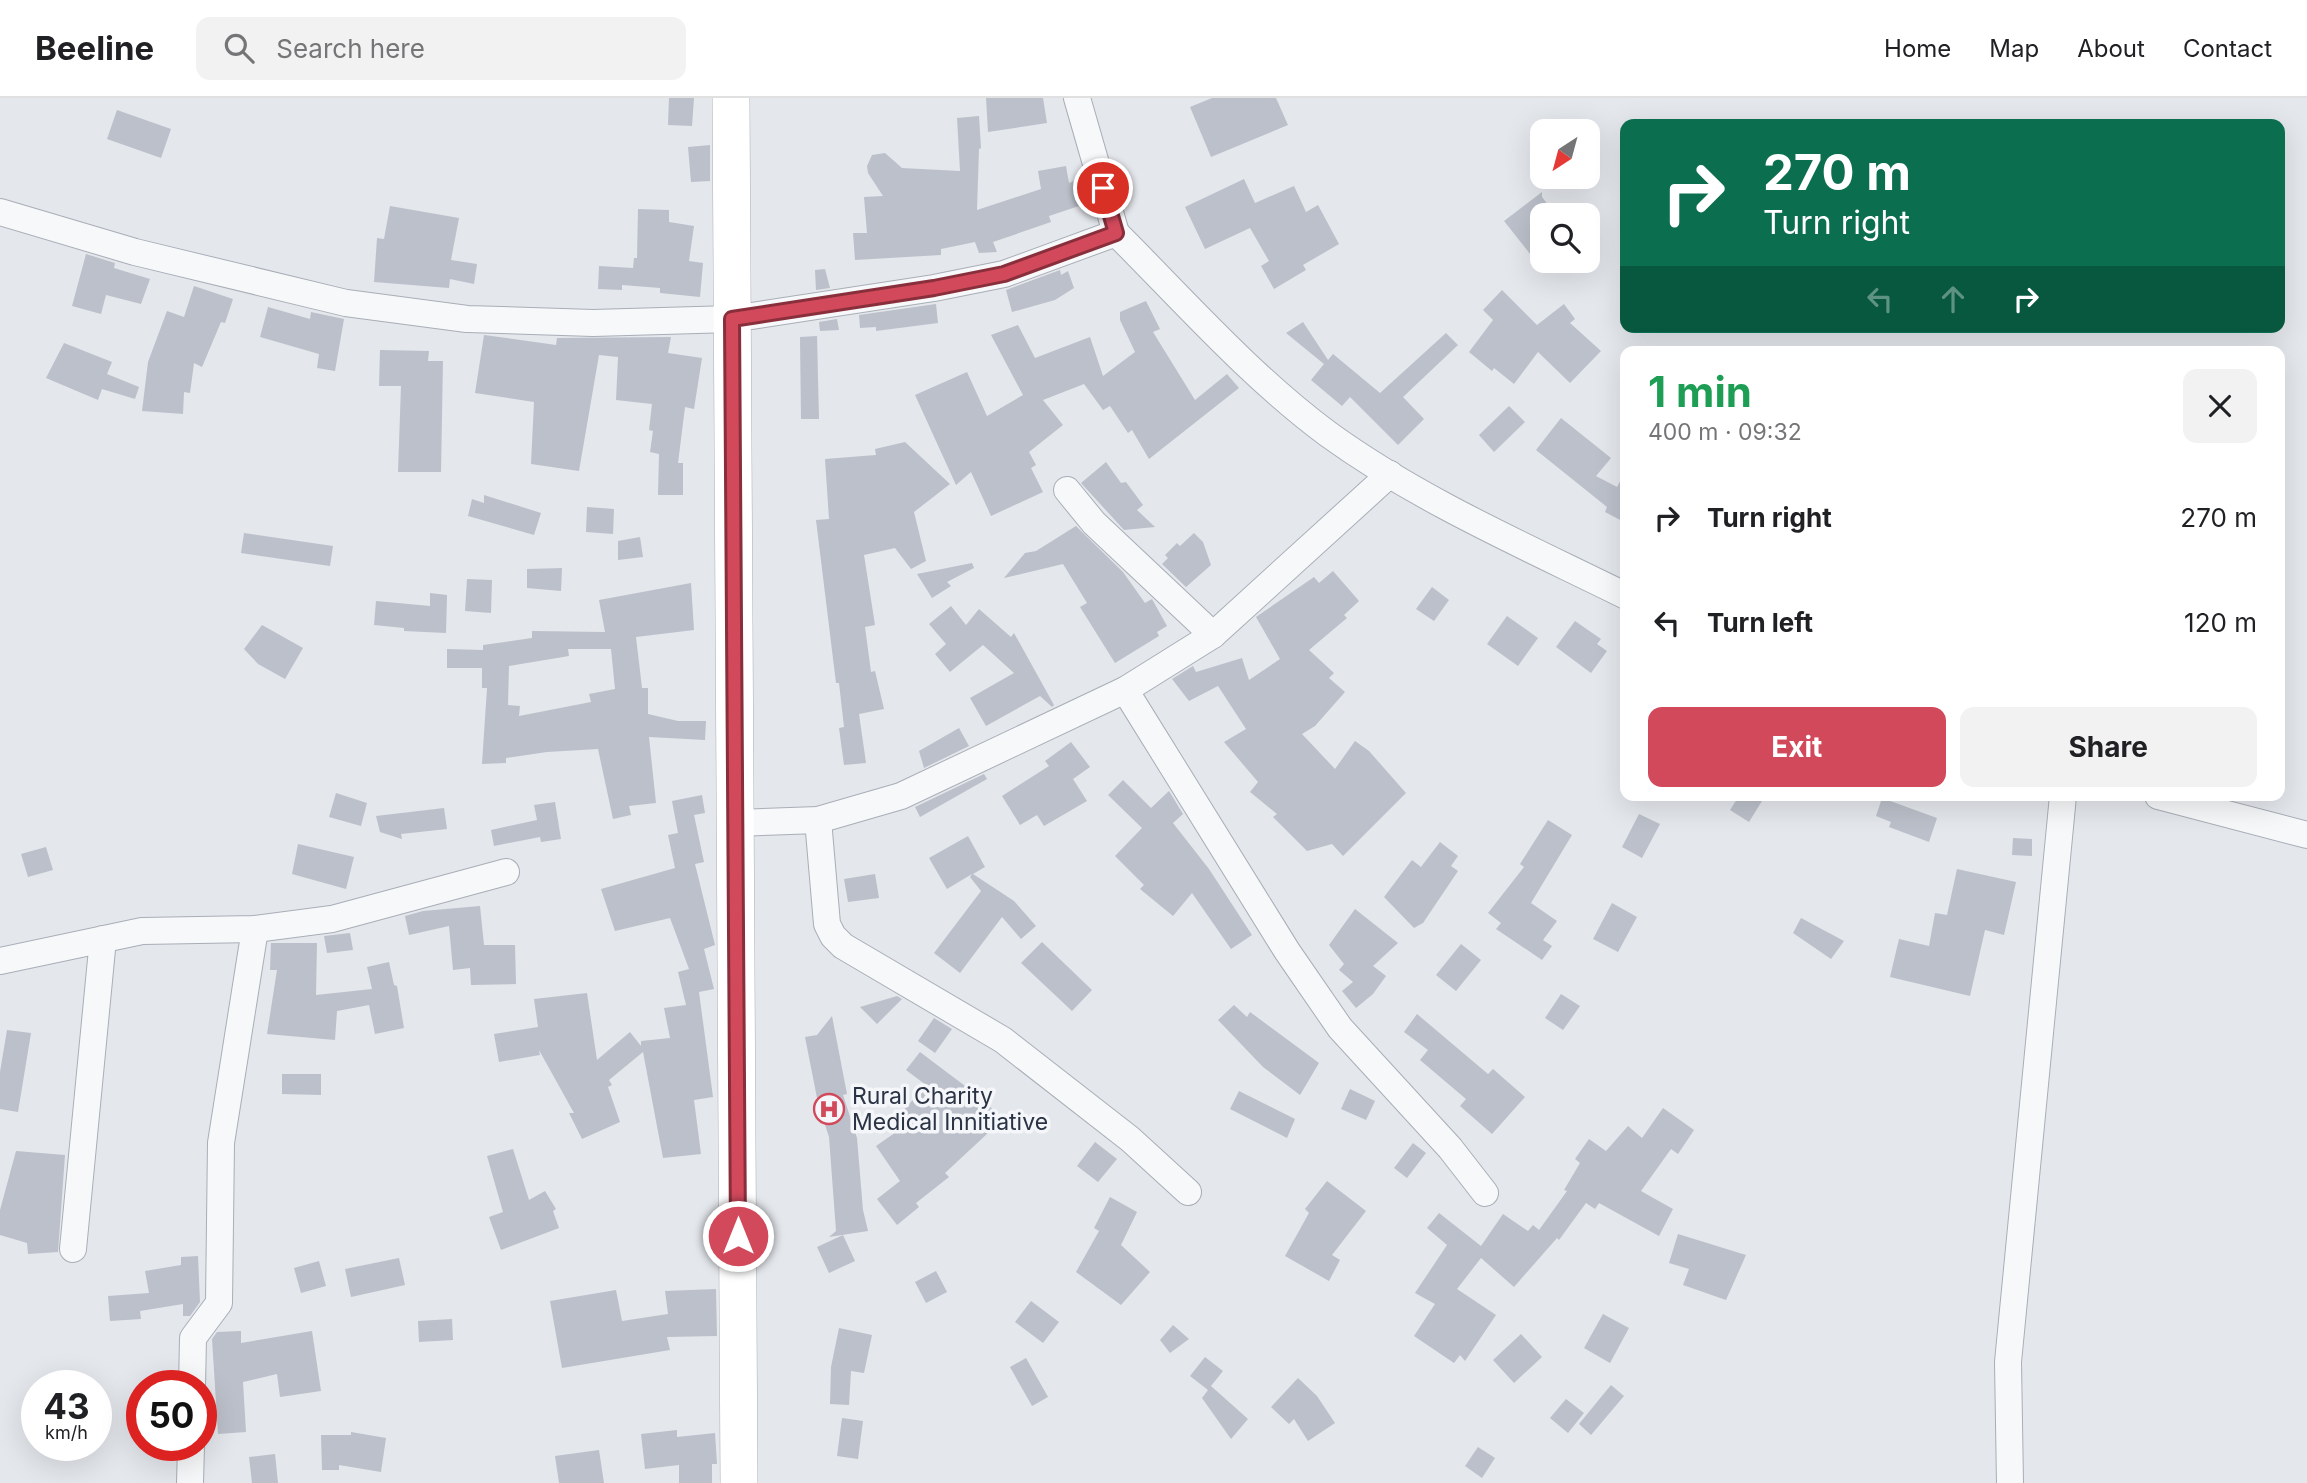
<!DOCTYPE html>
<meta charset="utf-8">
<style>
body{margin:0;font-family:Inter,sans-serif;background:#f2f2f2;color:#202124;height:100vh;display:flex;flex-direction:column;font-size:26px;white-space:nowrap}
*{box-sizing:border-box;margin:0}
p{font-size:23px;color:#757577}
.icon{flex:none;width:38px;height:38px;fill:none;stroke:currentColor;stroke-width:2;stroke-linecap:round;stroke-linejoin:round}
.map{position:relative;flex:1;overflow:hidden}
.details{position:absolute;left:1620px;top:248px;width:665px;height:455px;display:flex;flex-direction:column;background:#fff;border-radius:14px;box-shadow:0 7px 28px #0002}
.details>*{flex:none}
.banner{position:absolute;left:1620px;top:21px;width:665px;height:214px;border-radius:14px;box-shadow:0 7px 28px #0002;background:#0b6e4f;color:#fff;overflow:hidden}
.needle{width:46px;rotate:216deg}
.buttons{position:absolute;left:1530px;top:21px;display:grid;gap:14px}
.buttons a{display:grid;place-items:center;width:70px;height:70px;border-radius:14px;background:#fff;box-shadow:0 7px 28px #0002;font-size:35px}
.speed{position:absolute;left:21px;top:1272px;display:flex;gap:14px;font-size:35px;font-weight:700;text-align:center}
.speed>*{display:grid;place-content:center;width:91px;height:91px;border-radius:50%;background:#fff;box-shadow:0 7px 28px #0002;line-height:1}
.speed small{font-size:18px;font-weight:400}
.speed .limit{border:10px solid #d22;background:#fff;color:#111}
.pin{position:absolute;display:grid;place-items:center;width:60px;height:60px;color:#fff;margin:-30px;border:4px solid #fff;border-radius:50%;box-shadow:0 2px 7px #0007}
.me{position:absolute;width:77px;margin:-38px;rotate:0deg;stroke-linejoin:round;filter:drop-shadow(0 0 5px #0008)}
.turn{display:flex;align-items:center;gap:24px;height:147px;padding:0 28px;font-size:32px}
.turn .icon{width:91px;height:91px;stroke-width:2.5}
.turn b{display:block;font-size:49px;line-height:60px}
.lanes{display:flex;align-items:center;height:66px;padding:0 28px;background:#0003;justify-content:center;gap:35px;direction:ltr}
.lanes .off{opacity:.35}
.round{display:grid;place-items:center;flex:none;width:74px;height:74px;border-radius:14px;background:#f2f2f2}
.overview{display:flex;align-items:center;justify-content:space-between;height:119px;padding:0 28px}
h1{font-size:42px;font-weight:700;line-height:52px;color:#1e9e55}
.cta{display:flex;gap:14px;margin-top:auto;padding:14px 28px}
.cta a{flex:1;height:80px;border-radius:14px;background:#d1495b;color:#fff;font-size:28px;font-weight:700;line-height:80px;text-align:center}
.cta a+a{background:#f2f2f2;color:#202124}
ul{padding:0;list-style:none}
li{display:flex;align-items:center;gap:21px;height:105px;padding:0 28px}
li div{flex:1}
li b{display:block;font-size:26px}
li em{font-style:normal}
header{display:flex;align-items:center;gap:42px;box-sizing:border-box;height:98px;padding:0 35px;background:#fff;border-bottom:2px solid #e0e0e0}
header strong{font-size:33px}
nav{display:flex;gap:38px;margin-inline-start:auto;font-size:24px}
.search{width:490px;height:63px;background:#f2f2f2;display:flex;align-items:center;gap:18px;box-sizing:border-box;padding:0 24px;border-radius:14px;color:#757577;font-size:26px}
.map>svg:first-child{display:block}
.building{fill:#bbc0ca;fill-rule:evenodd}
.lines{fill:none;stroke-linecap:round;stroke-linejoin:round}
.minor-casing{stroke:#a9aeb7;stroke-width:28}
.secondary-casing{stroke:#a9aeb7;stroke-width:38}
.minor{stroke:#f7f8fa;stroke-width:26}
.secondary{stroke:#fff;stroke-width:37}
.route-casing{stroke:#882f3b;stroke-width:18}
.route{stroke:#d1495b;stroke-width:12}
.labels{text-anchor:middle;stroke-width:7;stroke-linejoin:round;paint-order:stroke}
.poi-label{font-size:23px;fill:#2b3445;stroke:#f4f6f9;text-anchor:start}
</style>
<header>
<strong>Beeline</strong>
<div class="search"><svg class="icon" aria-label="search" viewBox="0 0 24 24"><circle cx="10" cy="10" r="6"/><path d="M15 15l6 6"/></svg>Search here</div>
<nav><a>Home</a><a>Map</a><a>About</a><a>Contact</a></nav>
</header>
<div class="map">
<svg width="2307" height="1385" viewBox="0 0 2307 1385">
<rect width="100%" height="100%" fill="#e4e7ec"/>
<g class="building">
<path d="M669 0H694L692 28 668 27Z"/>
<path d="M986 0H1043L1047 25 988 34Z"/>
<path d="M1212 0H1276L1288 27 1211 59 1190 9Z"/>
<path d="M117 12 171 31 161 60 107 41Z"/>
<path d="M979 18 981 50 979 51 977 112 1041 91 1038 73 1066 68 1069 85 1078 81 1088 105 1049 118 1051 124 993 144 997 154 979 155 975 144 941 151V157L855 162 853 135H867L864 99 883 98 868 75 867 68 872 57 885 55 902 70 960 73 957 20Z"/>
<path d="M710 47V83L691 84 688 49Z"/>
<path d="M1244 81 1255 105 1294 88 1306 114 1318 107 1339 146 1303 167 1306 172 1274 191 1261 168 1269 163 1250 130 1205 151 1185 109Z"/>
<path d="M1542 94V99L1556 117H1542V171L1504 123Z"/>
<path d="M390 108 459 120 451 162 477 166 474 186 450 181 449 190 374 184 377 140 384 141Z"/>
<path d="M638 111 669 112V124L694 128 689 163 703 165 700 199 660 195V190L622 187V192L598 191 599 168 633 170 634 160H637Z"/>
<path d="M86 156 115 165 114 170 150 181 141 206 106 197 101 216 72 208Z"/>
<path d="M825 171 830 190 816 192 815 172Z"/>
<path d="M1060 172 1061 177 1068 173 1074 190 1055 202 1012 214 1006 192Z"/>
<path d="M194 188 233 201 225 225 221 224 202 269 194 265 190 295 184 294 183 316 142 313 148 264 167 213 184 219Z"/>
<path d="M1502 192 1537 227 1564 206 1575 221 1570 225 1601 253 1570 285 1538 254 1514 286 1494 270 1492 273 1469 254 1493 222 1483 212Z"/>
<path d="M1146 203 1160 231 1153 234 1195 302 1227 276 1239 290 1149 361 1132 332 1128 335 1110 308 1103 312 1084 286 1043 302 1063 327 1029 354 1036 367 1031 370 1043 394 991 418 971 374 956 387 915 297 967 274 987 318 1023 297 991 237 1018 227 1035 260 1090 239 1103 278 1135 254 1120 222V214Z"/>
<path d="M936 206 938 225 876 233V229L860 230 859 217Z"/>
<path d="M268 209 310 221 311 214 344 221 335 273 317 270 319 256 260 239Z"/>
<path d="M837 221 839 232 820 233 819 224Z"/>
<path d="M1303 224 1328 262 1333 256 1380 295 1446 235 1458 247 1403 299 1424 321 1398 347 1350 299 1342 308 1311 282 1324 266 1286 235Z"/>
<path d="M484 237 556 247 557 240 671 239 668 255 702 260 694 311 685 309 678 365H683V397H658L659 356 650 354 653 333 649 332 652 306 616 302 618 259 599 257 579 373 531 366 534 304 475 295Z"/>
<path d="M817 238 819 321H801L800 239Z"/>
<path d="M64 245 112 264 107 276 139 289 135 301 102 291 98 302 46 280Z"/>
<path d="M380 252 429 253 428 263H443L441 374H398L401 288H379Z"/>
<path d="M1509 308 1525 324 1494 354 1479 337Z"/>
<path d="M1561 320 1611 360 1596 378 1617 389 1626 372V425L1605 414 1607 409 1536 352Z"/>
<path d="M905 344 950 386 914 414 926 463 911 471 895 450 864 457 875 527 865 529 871 574 875 573 884 611 859 616 866 665 844 667 839 630 844 629 839 585H836L816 422 829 421 825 361 876 357 875 351Z"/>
<path d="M1106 364 1121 385 1126 384 1143 407 1137 412 1155 429 1124 432 1081 385Z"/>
<path d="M484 397 541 415 534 437 468 418 472 401 484 405Z"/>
<path d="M587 409 614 411 613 436 586 434Z"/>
<path d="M1076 428 1123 474 1145 505 1152 501 1167 528 1157 534 1159 538 1115 565 1080 509 1087 505 1063 466 1004 480 1025 455 1036 453Z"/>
<path d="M244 435 333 448 330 468 241 455Z"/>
<path d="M1194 435 1203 444 1211 467 1186 489 1162 466 1168 460 1165 457 1177 445 1180 448Z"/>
<path d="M640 439 643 459 618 462V443Z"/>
<path d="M972 465 974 470 947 484 951 488 932 500 917 476Z"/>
<path d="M562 470 561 493 527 490V471Z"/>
<path d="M1333 473 1359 503 1344 517 1347 520 1309 552 1334 575 1329 580 1345 594 1315 628 1302 636 1335 671 1355 643 1369 653 1406 695 1343 758 1332 746 1307 753 1273 719 1277 716 1250 694 1258 684 1224 644 1246 631 1218 588 1189 603 1172 581 1193 568 1196 574 1242 560 1249 582 1280 561 1256 519 1314 479 1319 485Z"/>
<path d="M467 481 492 482 491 515 465 513Z"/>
<path d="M691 485 694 532 636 539 642 590H648V616L678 623H706L705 642 649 639 656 705 629 708 631 717 613 721 598 651 547 654 506 660V665L482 666 487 590H482V570H447V551L483 552V547L532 540V533L605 534 599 502ZM568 551H611L615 591 589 596 591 604 519 618 520 608 508 607 509 568 569 558Z"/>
<path d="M1432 489 1449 502 1434 523 1416 511Z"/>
<path d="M430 495 447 497 446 535 404 533V530L374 527 376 503 430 508Z"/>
<path d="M951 508 966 527 979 511 1011 539 1014 535 1054 607 1052 609 1040 598 986 628 970 600 1014 575 983 547 950 574 935 556 946 546 929 526Z"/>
<path d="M1507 518 1538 540 1518 568 1487 546Z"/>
<path d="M1575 523 1601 541 1597 546 1607 553 1591 575 1556 549Z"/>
<path d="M262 527 303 550 285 581 258 566 244 551Z"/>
<path d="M959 630 969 648 924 670 919 653Z"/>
<path d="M1071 644 1090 669 1073 681 1087 703 1044 728 1037 717 1020 727 1002 698 1049 668 1045 663Z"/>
<path d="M984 676 987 681 920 719 915 709Z"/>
<path d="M1123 682 1151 710 1169 693 1183 716 1173 725 1209 771 1252 837 1231 851 1192 795 1173 818 1140 791 1144 787 1115 758 1142 730 1108 697Z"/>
<path d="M336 695 367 705 361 728 329 719Z"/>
<path d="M702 697 705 715 694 717 704 764 695 766 715 847 704 851 714 891 699 894 713 999 694 1002 701 1056 663 1060 643 954 609 982 612 987 608 989 620 1024 582 1041 569 1015H574L539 952 540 957 499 964 494 936 538 929 534 901 587 895 597 962 630 934 641 948V943L670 940 664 910 686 907 678 874 689 871 670 820 615 833 601 791 675 770 668 737 678 735 672 703Z"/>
<path d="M1739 698H1765L1749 724 1730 712Z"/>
<path d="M1882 700 1937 720 1929 744 1889 729 1891 724 1876 718Z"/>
<path d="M555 704 561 741 541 744 540 739 494 748 491 732 537 722 534 707Z"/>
<path d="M444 710 447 731 401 736 402 741 380 734 376 718Z"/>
<path d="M1639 716 1660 726 1642 760 1622 749Z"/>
<path d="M1548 722 1572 737 1531 805 1557 823 1543 842 1552 848 1542 862 1496 831 1501 825 1488 815 1524 769 1520 766Z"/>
<path d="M968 738 985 769 973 776 1014 803 1036 828 1021 841 1002 819 960 875 934 855 981 793 970 779 972 776 947 791 929 760Z"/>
<path d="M2013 740 2032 741V758L2012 757Z"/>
<path d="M1440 744 1458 758 1451 768 1458 773 1423 825 1414 830 1384 799 1412 762 1421 769Z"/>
<path d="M298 746 354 759 346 791 292 776Z"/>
<path d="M46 749 53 772 28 779 21 756Z"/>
<path d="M1957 771 2016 784 2004 837 1985 832 1970 898 1890 879 1899 841 1929 848 1935 815 1947 817Z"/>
<path d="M875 776 879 800 848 804 844 781Z"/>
<path d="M1612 805 1637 819 1618 854 1593 841Z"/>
<path d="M480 808 484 847H515L516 886 471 887 470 870 453 872 449 828 409 837 405 818 423 813Z"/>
<path d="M1355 811 1398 845 1373 868 1386 878 1373 896 1356 910 1342 893 1353 884 1339 872 1344 866 1329 847Z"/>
<path d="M1801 820 1844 843 1831 861 1793 835Z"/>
<path d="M350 835 353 852 327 855 324 838Z"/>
<path d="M1042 844 1092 892 1072 913 1021 865Z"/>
<path d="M271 845H317L316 897 372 891 367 869 389 864 394 887 397 888 404 930 375 936 369 907 337 913 335 942 267 936 277 872H270Z"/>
<path d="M1461 846 1481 862 1456 893 1436 877Z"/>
<path d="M1561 896 1580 908 1563 932 1545 920Z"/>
<path d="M897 898 902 901 877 926 860 909Z"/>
<path d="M1234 907 1247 919 1250 914 1319 965 1300 997 1263 969 1218 922Z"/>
<path d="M1417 916 1488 976 1493 971 1525 999 1492 1036 1460 1008 1466 1001 1420 962 1428 952 1404 934Z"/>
<path d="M832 918 847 996 843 997 857 1040 863 1112 868 1133 829 1139 836 1133 829 1039 818 1005 805 939 817 937Z"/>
<path d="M934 920 952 931 935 955 918 943Z"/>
<path d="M7 932 31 935 18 1014 0 1011V974Z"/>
<path d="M920 954 985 1003 1002 1022 945 1075 949 1079 916 1105 919 1109 897 1127 877 1101 900 1083 876 1048 912 1023 902 1014 926 987 906 972Z"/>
<path d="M282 976H321V997L282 996Z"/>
<path d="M1350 991 1375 1003 1366 1022 1341 1011Z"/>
<path d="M1239 993 1295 1021 1287 1040 1230 1011Z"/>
<path d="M1663 1010 1694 1032 1678 1056 1671 1051 1641 1093 1673 1111 1659 1138 1599 1105 1595 1111 1586 1105 1559 1142 1557 1140 1514 1189 1481 1160 1457 1191 1496 1217 1465 1263 1460 1257 1454 1265 1414 1238 1435 1206 1415 1195 1447 1147 1427 1130 1439 1115 1481 1148 1503 1116 1528 1133 1533 1127 1539 1132 1567 1093 1564 1092 1580 1065 1575 1061 1589 1041 1606 1053 1628 1028 1642 1040Z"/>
<path d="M1095 1044 1117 1061 1098 1084 1077 1068Z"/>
<path d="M1413 1045 1426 1055 1407 1080 1394 1070Z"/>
<path d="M513 1051 529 1102 545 1093 556 1111 553 1113 559 1130 501 1152 489 1119 503 1114 487 1058Z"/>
<path d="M16 1053 65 1057 58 1154 28 1156 27 1145 0 1137V1112Z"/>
<path d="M1327 1083 1366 1113 1332 1157 1340 1162 1329 1183 1285 1158 1309 1115 1305 1111Z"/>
<path d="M1110 1099 1137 1114 1121 1147 1150 1174 1121 1207 1076 1174 1099 1133 1094 1130Z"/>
<path d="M1678 1136 1746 1157 1726 1202 1683 1187 1689 1171 1669 1165Z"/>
<path d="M843 1137 855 1163 829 1175 817 1149Z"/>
<path d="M198 1158 200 1204 190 1218H183V1206L140 1213 141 1221 110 1223 108 1198 149 1195 145 1173 181 1167V1159Z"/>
<path d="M399 1160 405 1187 351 1199 345 1171Z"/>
<path d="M319 1163 326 1188 301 1195 294 1170Z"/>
<path d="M936 1173 947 1194 926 1205 915 1184Z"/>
<path d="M716 1191 717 1238 667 1239 670 1252 562 1270 550 1203 616 1192 622 1223 668 1216 665 1193Z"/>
<path d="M1031 1203 1059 1224 1043 1245 1015 1224Z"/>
<path d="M1603 1216 1629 1230 1610 1265 1584 1250Z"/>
<path d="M452 1221 453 1242 419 1244 418 1223Z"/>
<path d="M1173 1227 1189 1241 1170 1255 1160 1242Z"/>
<path d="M839 1230 872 1237 864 1275 851 1273 849 1307 830 1306 831 1269Z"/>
<path d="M241 1233V1245L312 1233 321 1293 280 1299 277 1276 243 1284 246 1334 218 1336 212 1241 217 1234Z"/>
<path d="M1521 1236 1542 1259 1514 1285 1493 1262Z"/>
<path d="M1205 1259 1223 1273 1211 1288 1248 1321 1231 1341 1202 1300 1208 1292 1190 1278Z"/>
<path d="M1026 1260 1048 1299 1032 1308 1010 1269Z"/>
<path d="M1298 1280 1317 1298 1335 1325 1308 1343 1294 1321 1289 1326 1271 1309Z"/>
<path d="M1611 1287 1624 1298 1591 1337 1579 1326Z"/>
<path d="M1566 1301 1584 1315 1568 1335 1550 1320Z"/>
<path d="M842 1320 863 1323 858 1361 837 1358Z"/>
<path d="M677 1332V1339L715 1335 717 1366H712V1385H679V1367L645 1371 641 1336Z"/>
<path d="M351 1334 386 1340 381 1374 339 1367V1372H322L321 1337H351Z"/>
<path d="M1478 1349 1495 1360 1482 1380 1465 1368Z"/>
<path d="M599 1352 604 1385H559L555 1358Z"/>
<path d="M275 1356 278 1385H252L249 1359Z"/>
</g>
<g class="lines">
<g class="minor-casing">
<g id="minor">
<path d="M1077 0 1116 135"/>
<path d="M0 114 135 154 346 205 467 221 593 225 732 221 934 190 1004 176 1116 135C1184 203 1251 279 1328 336 1419 402 1525 448 1626 498"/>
<path d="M1067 392 1094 425 1213 537"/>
<path d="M1125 592 1287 853 1340 930 1450 1050 1485 1095"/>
<path d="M2158 698 2307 737"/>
<path d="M818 722 827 826 833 838 843 848 1003 942 1130 1041 1188 1094"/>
<path d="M735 725 818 722 901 698 1125 592 1213 537 1390 376"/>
<path d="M0 863 142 833 255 831 332 821 506 774"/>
<path d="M73 1151 103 841"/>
<path d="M192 1288 193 1240 219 1205 221 1045 255 831"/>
<path d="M190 1385 191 1348"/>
<path d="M2010 1385 2008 1264 2063 698"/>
</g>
</g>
<g class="secondary-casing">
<path id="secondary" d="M731 0 739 1385"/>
</g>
<use href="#minor" class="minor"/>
<use href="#secondary" class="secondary"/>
</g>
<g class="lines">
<g class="route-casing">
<path id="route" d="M738 1138 732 221 934 190 1004 176 1116 135 1103 90"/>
</g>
<use href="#route" class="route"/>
</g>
<defs>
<g id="hospital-ring" transform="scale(1.575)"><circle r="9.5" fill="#f4f6f9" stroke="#d1495b" stroke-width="1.5"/><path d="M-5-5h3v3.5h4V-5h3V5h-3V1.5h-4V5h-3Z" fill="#d1495b"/></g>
</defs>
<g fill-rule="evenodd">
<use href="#hospital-ring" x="829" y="1011"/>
</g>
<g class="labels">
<g class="poi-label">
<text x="852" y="1006">Rural Charity<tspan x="852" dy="26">Medical Innitiative</tspan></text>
</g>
</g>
</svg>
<div class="buttons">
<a><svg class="needle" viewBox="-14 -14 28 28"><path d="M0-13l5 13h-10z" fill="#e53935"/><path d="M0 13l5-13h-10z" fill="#757577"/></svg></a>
<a><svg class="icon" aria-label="search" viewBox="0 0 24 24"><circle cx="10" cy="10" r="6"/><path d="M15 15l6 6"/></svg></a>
</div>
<div class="speed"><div>43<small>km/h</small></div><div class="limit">50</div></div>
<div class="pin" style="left:1103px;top:90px;background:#d93025"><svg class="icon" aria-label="arrive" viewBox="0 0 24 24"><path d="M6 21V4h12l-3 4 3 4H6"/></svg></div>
<svg class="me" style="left:738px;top:1138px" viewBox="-20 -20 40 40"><circle r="17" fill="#d1495b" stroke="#fff" stroke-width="3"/><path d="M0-11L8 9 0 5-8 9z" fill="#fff"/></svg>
<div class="banner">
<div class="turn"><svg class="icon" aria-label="right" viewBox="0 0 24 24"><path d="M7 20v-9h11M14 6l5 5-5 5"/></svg><div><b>270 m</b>Turn right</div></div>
<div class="lanes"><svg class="icon off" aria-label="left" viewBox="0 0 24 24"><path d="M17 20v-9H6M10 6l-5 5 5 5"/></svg><svg class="icon off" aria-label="ahead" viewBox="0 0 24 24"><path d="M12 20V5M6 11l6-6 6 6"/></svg><svg class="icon" aria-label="right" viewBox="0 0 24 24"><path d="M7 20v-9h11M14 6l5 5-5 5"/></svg></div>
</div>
<section class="details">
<div class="overview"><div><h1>1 min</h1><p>400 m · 09:32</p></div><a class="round"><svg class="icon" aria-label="close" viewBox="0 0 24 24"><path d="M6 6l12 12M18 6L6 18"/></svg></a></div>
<ul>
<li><svg class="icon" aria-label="right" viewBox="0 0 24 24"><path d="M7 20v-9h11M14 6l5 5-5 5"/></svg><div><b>Turn right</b></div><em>270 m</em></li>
<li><svg class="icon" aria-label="left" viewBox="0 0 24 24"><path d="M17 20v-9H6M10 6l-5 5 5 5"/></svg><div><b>Turn left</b></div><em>120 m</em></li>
</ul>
<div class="cta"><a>Exit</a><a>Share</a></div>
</section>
</div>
